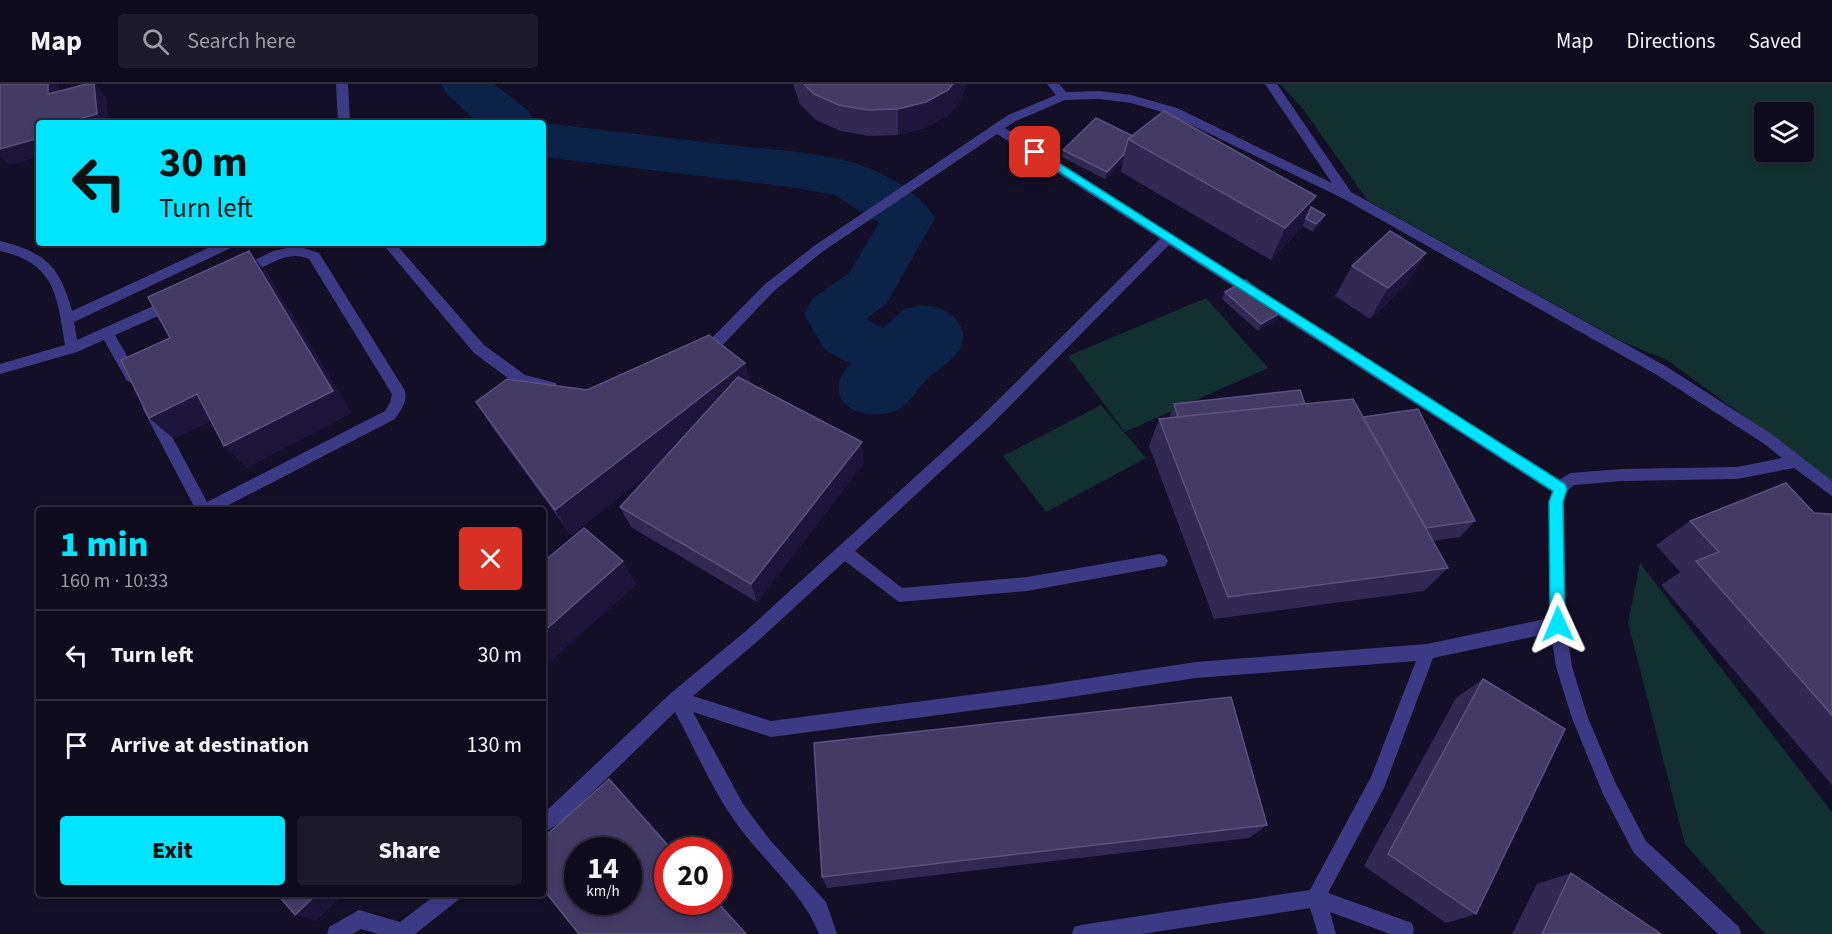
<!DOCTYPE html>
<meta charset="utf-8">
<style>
body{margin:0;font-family:"Source Sans 3",sans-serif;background:#1c1929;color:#f1f3f6;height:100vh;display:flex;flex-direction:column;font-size:22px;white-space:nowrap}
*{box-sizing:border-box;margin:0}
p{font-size:20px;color:#9b9ba3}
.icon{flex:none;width:33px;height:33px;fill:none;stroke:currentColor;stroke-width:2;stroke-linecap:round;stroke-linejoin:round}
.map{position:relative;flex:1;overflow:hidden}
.sheet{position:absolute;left:36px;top:423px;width:510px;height:390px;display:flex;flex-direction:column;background:#0e0b1c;border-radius:6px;box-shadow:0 3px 9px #0003,0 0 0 2px #2e2b3b}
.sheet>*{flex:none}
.top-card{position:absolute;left:36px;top:36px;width:510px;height:126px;border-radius:6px;box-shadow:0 3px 9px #0003,0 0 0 2px #2e2b3b;background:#00e5ff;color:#111;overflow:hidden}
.controls{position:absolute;left:1754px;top:18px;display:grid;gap:12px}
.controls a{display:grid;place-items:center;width:60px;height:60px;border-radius:6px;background:#0e0b1c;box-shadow:0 3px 9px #0003,0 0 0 2px #2e2b3b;font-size:30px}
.speed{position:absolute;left:564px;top:753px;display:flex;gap:12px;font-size:30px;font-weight:700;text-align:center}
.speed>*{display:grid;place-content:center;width:78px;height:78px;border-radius:50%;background:#0e0b1c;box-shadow:0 3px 9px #0003,0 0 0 2px #2e2b3b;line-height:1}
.speed small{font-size:15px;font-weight:400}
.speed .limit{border:9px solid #d22;background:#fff;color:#111}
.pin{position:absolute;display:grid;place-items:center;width:51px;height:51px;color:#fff;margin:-26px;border-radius:12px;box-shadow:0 3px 9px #0006}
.me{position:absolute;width:66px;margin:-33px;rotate:359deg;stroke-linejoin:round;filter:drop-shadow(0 0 4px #0008)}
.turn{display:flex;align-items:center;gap:21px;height:126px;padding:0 24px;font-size:27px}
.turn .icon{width:78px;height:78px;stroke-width:2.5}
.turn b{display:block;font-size:42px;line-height:51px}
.round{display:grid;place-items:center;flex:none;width:63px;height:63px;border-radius:6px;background:#1c1929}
.overview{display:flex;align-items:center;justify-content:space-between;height:102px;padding:0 24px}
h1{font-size:36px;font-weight:800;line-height:45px;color:#00e5ff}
.action{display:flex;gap:12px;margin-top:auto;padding:12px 24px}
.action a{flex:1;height:69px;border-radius:6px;background:#00e5ff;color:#111;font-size:24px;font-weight:800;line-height:69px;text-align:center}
.action a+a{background:#1c1929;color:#f1f3f6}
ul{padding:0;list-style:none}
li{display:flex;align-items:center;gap:18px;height:90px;padding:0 24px;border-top:2px solid #2e2b3b}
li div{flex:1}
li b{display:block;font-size:22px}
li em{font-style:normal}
header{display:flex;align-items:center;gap:36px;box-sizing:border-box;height:84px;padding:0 30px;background:#0e0b1c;border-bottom:2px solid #2e2b3b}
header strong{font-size:28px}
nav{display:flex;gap:33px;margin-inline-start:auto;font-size:21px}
.search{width:420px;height:54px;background:#1c1929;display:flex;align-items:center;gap:15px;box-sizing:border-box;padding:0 21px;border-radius:6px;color:#9b9ba3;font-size:22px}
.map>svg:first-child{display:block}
.green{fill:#12302f;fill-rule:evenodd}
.water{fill:#0c2248}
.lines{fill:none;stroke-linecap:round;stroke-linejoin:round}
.river{fill:#0c2248;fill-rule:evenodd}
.service{fill:#3d3a85;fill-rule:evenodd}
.wall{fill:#312854}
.shaded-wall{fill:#1d163a}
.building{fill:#433a66;stroke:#5a527e;stroke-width:1.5;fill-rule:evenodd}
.route{fill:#00e5ff;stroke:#0095a6;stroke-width:1.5}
</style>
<header>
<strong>Map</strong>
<div class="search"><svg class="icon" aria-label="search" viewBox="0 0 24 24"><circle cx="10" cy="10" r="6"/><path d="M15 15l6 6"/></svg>Search here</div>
<nav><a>Map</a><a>Directions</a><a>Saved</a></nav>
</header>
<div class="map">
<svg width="1832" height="850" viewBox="0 0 1832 850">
<rect width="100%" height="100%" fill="#130f26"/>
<g class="green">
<path d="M1280 0H1832V405L1774 354 1667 276 1625 259 1368 117 1303 25ZM1764 28H1803V68H1764Z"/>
<path d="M1206 214 1268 284 1125 348 1068 272Z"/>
<path d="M1101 321 1146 374 1046 428 1003 372Z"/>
<path d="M1640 479 1832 728V850H1765L1685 760 1628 539Z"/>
</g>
<path class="water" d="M923 221C930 222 939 223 945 227 959 234 969 251 960 265 952 277 940 284 929 293 917 304 909 322 893 328 872 335 834 328 839 299 841 286 854 279 858 268L904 225Z"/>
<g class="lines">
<g class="river">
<path d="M441 0H494L529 27 536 39H478L448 11Z"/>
<path d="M543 39C608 47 674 54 739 62 779 66 829 69 866 83 891 93 922 111 935 134L887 219 866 235 885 245 893 261 885 277 865 283 845 277 825 266 804 230 812 215 849 189 879 139 835 111 790 103 543 73Z"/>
</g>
<g class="service">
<path d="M336 0H348L350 39H338Z"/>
<path d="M1047 0H1059L1066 8 1099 7 1131 11 1177 24 1332 99 1265 0H1277L1351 108 1667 283 1773 351 1832 397V412L1794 384 1737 395 1622 397 1574 401 1566 408 1563 418 1566 540 1572 583 1588 634 1615 698 1646 757 1739 843 1741 850H1718L1634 769 1603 710 1572 634 1556 583 1551 549 1433 574 1384 704 1328 809 1412 839 1414 846 1413 850H1390L1330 828 1336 850H1318L1310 824 1142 850H1072L1074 843 1081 841 1310 806 1371 693 1416 577 1196 594 1044 617 771 653 693 628 743 720 770 756 826 818 837 850H819C804 809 757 771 732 733 710 701 694 663 675 628L566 734 543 750V730L671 609 747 546 981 333 1160 155 997 50 822 168 774 207 716 268 702 274 697 273 695 269 706 260 764 201 814 162 1008 31 1056 11ZM1099 15 1131 19 1169 30 1342 114 1657 291 1763 359 1782 374 1737 383 1622 385 1570 389 1559 396 1005 44 1016 37 1065 16ZM1169 161 1552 408 1549 418 1550 534 1427 560 1196 578 1044 601 771 637 693 612 759 556 845 477 899 518 1027 507 1165 482 1168 477 1165 472 1160 470 1027 493 902 504 855 467 991 341Z"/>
<path d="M0 157C45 168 60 182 72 227L219 159H237L235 162 74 238 77 256 169 215H179L181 219 179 223 115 251 139 293 132 299 127 297 104 256 77 268 0 290V280L65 261C57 211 55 179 0 167Z"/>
<path d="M382 159H395L484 261 525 291 556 299 558 303 556 307 551 309 516 300 474 269Z"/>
<path d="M297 162 319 169 404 305C409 316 401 326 395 335L219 426H196L143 325 145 321H155L207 418 385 327 390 319 392 310 309 175C285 164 264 186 242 193L236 188 237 185 273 167Z"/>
<path d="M437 810H461L458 816 415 850H378L361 845 353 850H327L329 843 359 826 400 838Z"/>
</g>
</g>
<g class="wall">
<path d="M793 0H966L962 15 947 32 925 44 898 51 869 52 841 47 816 36 800 20Z"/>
<path d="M1133 52 1316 112 1311 123 1322 138 1313 148 1302 142 1271 176 1121 88 1123 78 1105 95 1062 73 1063 66Z"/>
<path d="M1352 182 1407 200 1370 235 1335 212Z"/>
<path d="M1225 208 1278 235 1258 247 1222 215Z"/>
<path d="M745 279 750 299 864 379 757 518 631 443 620 423 656 384 571 451 494 346 476 318 587 306Z"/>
<path d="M1174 320H1305L1363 333 1475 437 1460 453 1432 457 1448 484 1424 507 1214 535 1149 362 1159 335 1169 334Z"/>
<path d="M1814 429 1832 430V701L1661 501 1680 488 1656 461 1690 437Z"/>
<path d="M1483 595 1476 830 1446 839 1364 782 1456 614Z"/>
<path d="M1267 741 1249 754 827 804 822 793Z"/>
<path d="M1571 789 1661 850H1512L1537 800Z"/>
</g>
<g class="shaded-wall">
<path d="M48 0H59L61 25 48 10Z"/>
<path d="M94 0H95L106 13 109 39H63Z"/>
<path d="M953 0H966L962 15 947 32 925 44 898 51V25Z"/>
<path d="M39 54V73L9 81 0 72V65Z"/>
<path d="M1124 70 1123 78 1105 95 1107 88Z"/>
<path d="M1316 112 1302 144 1271 176 1285 144Z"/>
<path d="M1325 131 1322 138 1313 148 1316 140Z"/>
<path d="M249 167 269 192 352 329 247 384 224 362Z"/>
<path d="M1426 169 1407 200 1370 235 1388 204Z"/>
<path d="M1282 228 1278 235 1258 247 1261 240Z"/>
<path d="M745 279 752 308 571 451 555 426Z"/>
<path d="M197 310 220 333 174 355 149 334Z"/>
<path d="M862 358 864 379 757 518 751 500Z"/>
<path d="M623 477 636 501 543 584V548Z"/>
<path d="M609 695 625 710 674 766H672Z"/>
<path d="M317 810H344L316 837 295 831Z"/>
<path d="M718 816 748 850H746L717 818H718Z"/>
</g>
<g class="building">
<path d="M0 0H48V10L87 0H94L97 30 63 39H39V54L0 65Z"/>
<path d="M804 0H953L948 6 926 18 898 25 868 26 839 21 814 10Z"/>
<path d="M1164 27 1316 112 1285 144 1128 55Z"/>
<path d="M1096 34 1133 52 1128 55 1124 70 1107 88 1063 66Z"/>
<path d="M1311 123 1325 131 1316 140 1306 135Z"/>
<path d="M1390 147 1426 169 1388 204 1352 182Z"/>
<path d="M249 167 333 307 224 362 197 310 149 334 121 276 170 254 148 213Z"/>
<path d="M1246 196 1282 228 1261 240 1225 208Z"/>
<path d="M709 251 745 279 555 426 476 318 507 295 587 306Z"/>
<path d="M738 293 862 358 751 500 620 423Z"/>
<path d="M1300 306 1305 320 1178 333 1174 320Z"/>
<path d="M1353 315 1448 484 1228 513 1159 335Z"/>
<path d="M1418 325 1475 437 1426 444 1363 333Z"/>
<path d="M1786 399 1814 429 1832 430V631L1696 477 1719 468 1690 437Z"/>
<path d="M584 444 623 477 543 548V478Z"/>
<path d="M1483 595 1565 645 1476 830 1388 770Z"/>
<path d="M1231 613 1267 741 822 793 814 659Z"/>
<path d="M609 695 672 766H668V818H717L746 850H579L543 805V754ZM578 766H628V818H578Z"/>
<path d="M1571 789 1661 850H1542Z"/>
<path d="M277 810H317L295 831Z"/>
</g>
<path class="route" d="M1035 64 1565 400 1567 405 1563 418 1565 540 1563 544 1558 546 1552 544 1550 540 1549 418 1553 407 1032 70 1030 68Z"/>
</svg>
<div class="controls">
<a><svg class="icon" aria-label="layers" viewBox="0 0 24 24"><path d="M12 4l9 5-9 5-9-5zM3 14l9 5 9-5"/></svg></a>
</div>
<div class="speed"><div>14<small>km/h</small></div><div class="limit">20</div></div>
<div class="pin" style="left:1035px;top:68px;background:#d93025"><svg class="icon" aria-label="arrive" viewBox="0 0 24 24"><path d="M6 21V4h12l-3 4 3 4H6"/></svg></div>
<svg class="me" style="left:1558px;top:540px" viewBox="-20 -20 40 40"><path d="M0-17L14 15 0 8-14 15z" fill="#00e5ff" stroke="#fff" stroke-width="4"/></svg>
<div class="top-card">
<div class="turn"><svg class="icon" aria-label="left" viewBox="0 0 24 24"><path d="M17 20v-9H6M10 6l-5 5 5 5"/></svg><div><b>30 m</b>Turn left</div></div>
</div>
<section class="sheet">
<div class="overview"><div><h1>1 min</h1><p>160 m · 10:33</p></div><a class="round" style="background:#d93025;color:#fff"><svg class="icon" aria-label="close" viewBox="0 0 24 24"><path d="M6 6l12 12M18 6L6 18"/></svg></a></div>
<ul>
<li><svg class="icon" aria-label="left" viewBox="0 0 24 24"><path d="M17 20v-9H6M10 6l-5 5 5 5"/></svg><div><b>Turn left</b></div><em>30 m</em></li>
<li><svg class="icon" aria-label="arrive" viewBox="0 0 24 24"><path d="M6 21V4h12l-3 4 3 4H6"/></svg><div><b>Arrive at destination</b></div><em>130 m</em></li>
</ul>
<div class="action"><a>Exit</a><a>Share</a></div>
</section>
</div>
